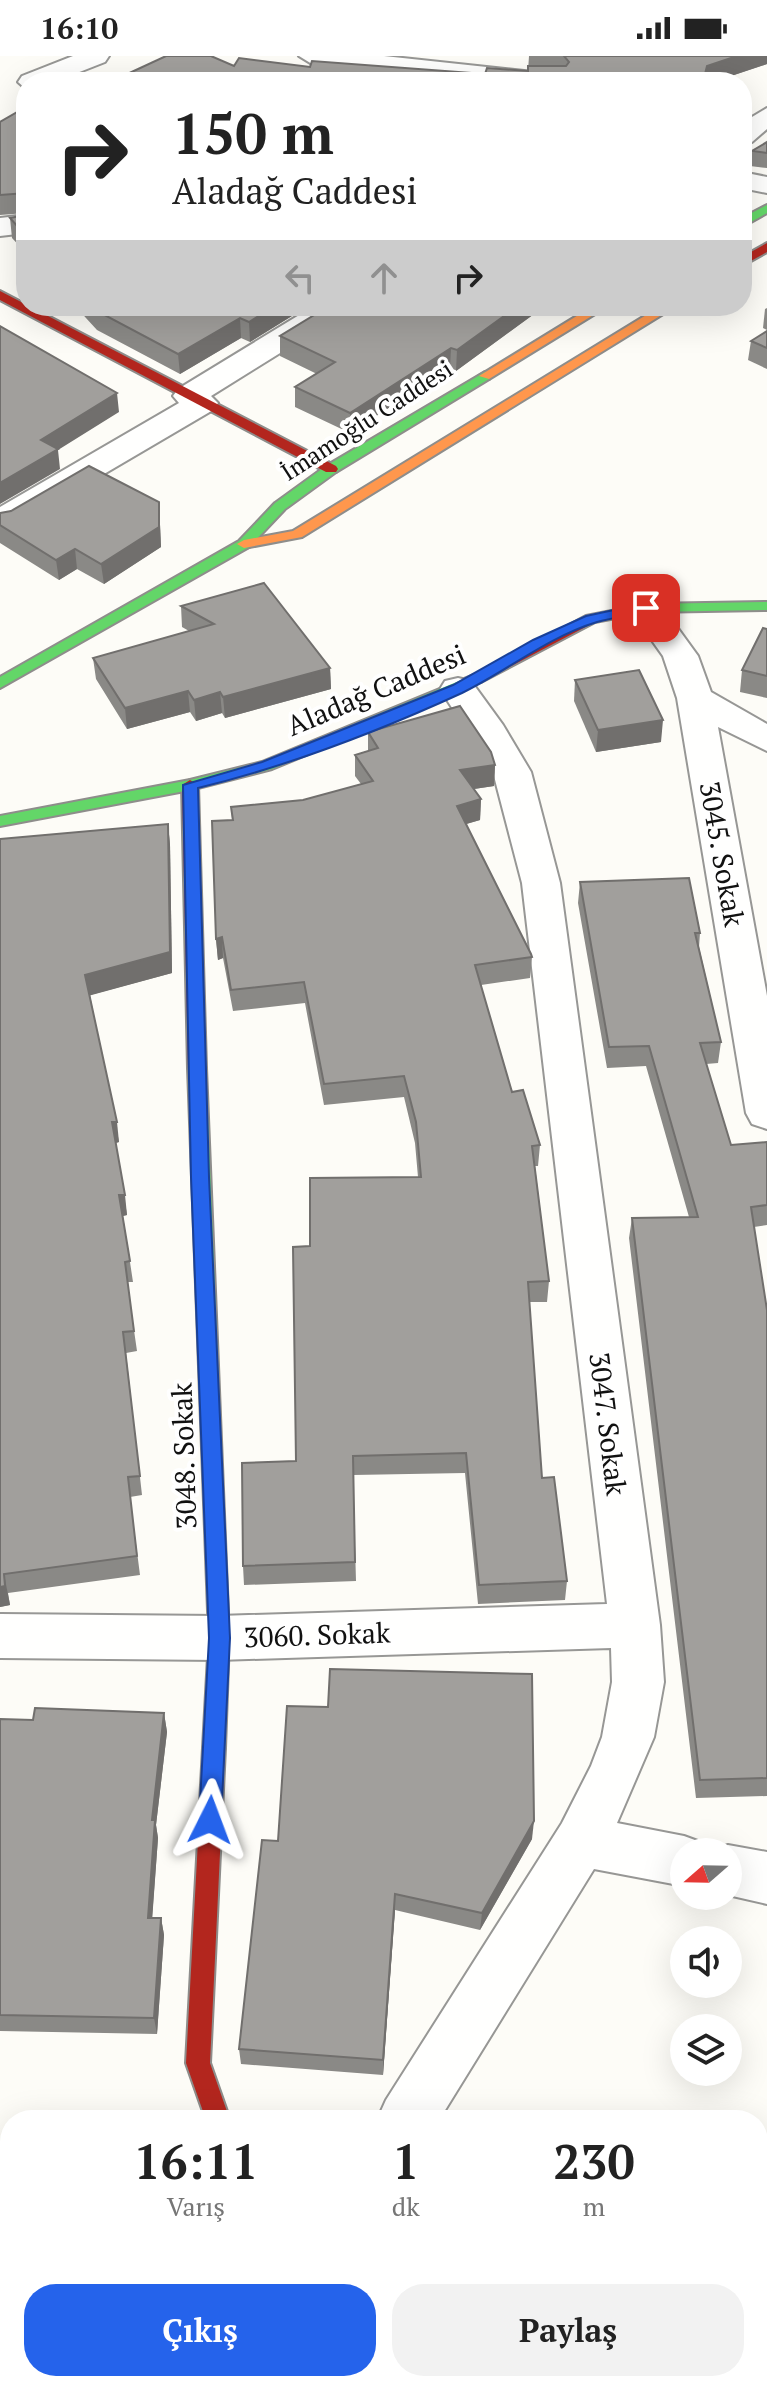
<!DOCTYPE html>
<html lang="tr">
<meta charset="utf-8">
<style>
body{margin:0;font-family:"PT Serif",serif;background:#f2f2f2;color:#222;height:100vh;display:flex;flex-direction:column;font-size:30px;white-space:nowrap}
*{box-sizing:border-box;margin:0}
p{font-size:26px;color:#767676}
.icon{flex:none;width:44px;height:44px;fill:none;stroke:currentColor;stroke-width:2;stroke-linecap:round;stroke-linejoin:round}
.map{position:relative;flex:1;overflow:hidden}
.side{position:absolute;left:0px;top:2054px;width:768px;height:282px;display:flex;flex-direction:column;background:#fff;border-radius:32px 32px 0 0;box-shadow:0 8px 32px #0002}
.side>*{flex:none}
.hud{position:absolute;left:16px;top:16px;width:736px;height:244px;border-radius:32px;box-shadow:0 8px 32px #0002;background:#fff;color:#222;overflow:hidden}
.needle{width:52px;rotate:250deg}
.fabs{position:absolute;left:670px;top:1782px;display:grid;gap:16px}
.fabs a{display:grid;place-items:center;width:72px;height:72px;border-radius:50%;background:#fff;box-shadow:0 8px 32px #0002;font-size:40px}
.pin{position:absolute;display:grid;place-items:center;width:68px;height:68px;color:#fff;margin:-34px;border-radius:16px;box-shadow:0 4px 12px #0006}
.me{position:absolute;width:88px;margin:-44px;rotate:3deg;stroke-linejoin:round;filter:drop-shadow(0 0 6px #0008)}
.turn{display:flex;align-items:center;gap:28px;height:168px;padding:0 24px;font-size:36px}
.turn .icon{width:104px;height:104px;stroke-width:2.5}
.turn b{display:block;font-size:56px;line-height:68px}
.lanes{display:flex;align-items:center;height:76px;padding:0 24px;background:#0003;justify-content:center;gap:40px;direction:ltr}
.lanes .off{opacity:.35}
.eta{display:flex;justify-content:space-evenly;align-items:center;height:136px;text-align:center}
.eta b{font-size:48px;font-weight:800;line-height:56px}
.button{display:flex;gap:16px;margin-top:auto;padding:16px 24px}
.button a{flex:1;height:92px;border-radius:32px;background:#2563eb;color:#fff;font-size:32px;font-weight:800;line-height:92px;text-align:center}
.button a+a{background:#f2f2f2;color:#222}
.status{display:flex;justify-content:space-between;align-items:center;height:56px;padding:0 40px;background:#fff;direction:ltr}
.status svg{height:22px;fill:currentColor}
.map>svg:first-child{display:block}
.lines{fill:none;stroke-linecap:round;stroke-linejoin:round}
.street-casing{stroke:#979795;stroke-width:4}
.fast-casing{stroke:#8e8d8b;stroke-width:4}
.slow-casing{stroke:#8e8d8b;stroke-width:4}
.jam-casing{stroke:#8e8d8b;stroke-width:4}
.street{fill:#fffffe;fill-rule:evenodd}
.fast{fill:#63d668;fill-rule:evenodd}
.slow{fill:#ff974d;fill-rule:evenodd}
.jam{fill:#b3261e;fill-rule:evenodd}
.wall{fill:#8a8986}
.shaded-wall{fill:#716f6d}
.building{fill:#a19f9c;stroke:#716f6d;stroke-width:2}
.route{fill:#2563eb;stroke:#184099;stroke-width:2}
.labels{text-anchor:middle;stroke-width:8;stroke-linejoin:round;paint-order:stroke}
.far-street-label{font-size:24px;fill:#111;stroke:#fff}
.street-label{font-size:28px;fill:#111;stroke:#fff}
</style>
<div class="status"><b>16:10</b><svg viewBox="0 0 49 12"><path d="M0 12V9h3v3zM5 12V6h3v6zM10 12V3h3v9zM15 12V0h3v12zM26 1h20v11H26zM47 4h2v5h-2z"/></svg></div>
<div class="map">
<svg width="767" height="2335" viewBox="0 0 767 2335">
<rect width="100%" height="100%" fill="#fdfcf7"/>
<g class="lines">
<g class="street-casing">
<g id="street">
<path d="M73 0H109L105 6 54 26H26V33L18 26 22 20Z"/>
<path d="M299 0H384L552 18 561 20 565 26H479L312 8Z"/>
<path d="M767 52V73L752 86 742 88V67Z"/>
<path d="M742 116 767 121V137L742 132Z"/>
<path d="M26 159V177L0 180V162Z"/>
<path d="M314 250H350L346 256 211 340 218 347 213 354 12 472 0 475V451L179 347 173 340 178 333Z"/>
<path d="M646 542 658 545 698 600 711 636 767 668V695L718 671 767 940V1073L752 1068 746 1057 677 642 663 600 629 552 634 545Z"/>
<path d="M458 622 471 625 503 669 531 716 560 827 660 1569 664 1626 654 1681 617 1767 684 1780 703 1787 707 1796H684V1830L594 1813 439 2064H377L386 2044 562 1767 591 1710 602 1681 612 1626 611 1592 219 1604 0 1602V1558L219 1560 607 1548 522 827 493 716 440 633 445 625Z"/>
<path d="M728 1789 767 1796V1848L728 1839V1796H709Z"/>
</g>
</g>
<g class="fast-casing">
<g id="fast">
<path d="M767 149V157L742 171V162Z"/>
<path d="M485 316 489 317V323L336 416 285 453 249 491 0 632V621L239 485 275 447 326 410Z"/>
<path d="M767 546V554L647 556 640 552 647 548Z"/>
<path d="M476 618 483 623 481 626 272 713 190 734 0 770V760L190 724 262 706Z"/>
<path d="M197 1006 206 1012 229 1582 225 1692 222 1699 214 1702 206 1699 203 1692 209 1582 188 1012Z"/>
</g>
</g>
<g class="slow-casing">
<g id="slow">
<path d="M593 250H608L489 323 479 320Z"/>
<path d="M661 250H676L302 481 244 492 237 488 244 484 293 475Z"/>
<path d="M229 2326H256L252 2335H225Z"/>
</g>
</g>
<g class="jam-casing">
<g id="jam">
<path d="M767 187V196L742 210V201Z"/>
<path d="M0 235 336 410 338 413 336 416H326L0 244Z"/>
<path d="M647 548 652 549V555L595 566 481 626H471L469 623 586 560Z"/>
<path d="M190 724 198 729 206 1012 197 1018 188 1012 182 729Z"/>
<path d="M214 1682 222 1685 225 1692 210 2007 230 2064H206L186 2007 203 1692 206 1685Z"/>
</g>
</g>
<use href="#street" class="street"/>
<use href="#fast" class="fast"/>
<use href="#slow" class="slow"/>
<use href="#jam" class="jam"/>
</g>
<g class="wall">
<path d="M529 0H767V8L713 26 234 10 310 11 485 18 528 15Z"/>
<path d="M26 51V197L12 182 10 162 26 159V157L0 159V66Z"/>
<path d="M767 86V112L750 110 752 95Z"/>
<path d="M75 250H308L250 286 241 282 180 318 97 274Z"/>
<path d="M545 250 456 315 450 312 350 377 295 351V331L317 318 280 300V280Z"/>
<path d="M767 252V274L763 272 765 253Z"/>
<path d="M767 275V313L748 304 751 285Z"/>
<path d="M159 446 161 491 104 528 77 513 59 524 0 487V457Z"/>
<path d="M181 550 330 612 331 633 225 662 222 657 196 665 190 656 127 673 96 623 93 602 189 575 182 571Z"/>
<path d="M767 573V642L740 636 742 614Z"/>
<path d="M575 624 661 686 596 696 574 645Z"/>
<path d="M368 676 495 709 494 730 474 733 481 743 480 764 466 768 532 901 530 922 481 929 512 1036 540 1089 538 1110H535L549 1225 547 1246H529L542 1422 567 1525 565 1544 478 1548 465 1417 353 1419 356 1525 244 1529 243 1510 296 1405 310 1190 418 1121 415 1087 404 1041 324 1049 305 947 233 955 223 902 218 904 216 883 232 764 231 751 303 744 361 728 355 720V699L368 695Z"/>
<path d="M168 768 170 789 172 917 90 939 119 1086 116 1087 127 1159 123 1160 133 1226H127L137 1295 126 1297 142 1439 130 1441 140 1519 8 1537 10 1549 0 1551V783Z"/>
<path d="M580 826 700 877 699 891 721 986 718 1007 706 1008 731 1089 767 1086V1169L754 1171 767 1254V1740L696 1742 629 1182 632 1162 689 1161 646 1010 607 1012 578 847Z"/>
<path d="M164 1657 167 1676 156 1769 158 1782 152 1862H161L164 1879 157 1978 0 1975V1663L33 1664Z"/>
<path d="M532 1783 480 1874 395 1854 383 2019 241 2008 239 1993 278 1785Z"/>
<path d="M767 2207V2327L758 2335H566L559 2326H758Z"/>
</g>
<g class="shaded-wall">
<path d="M737 0H767V8L713 26H703L707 10Z"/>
<path d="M275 250H308L250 286 249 266Z"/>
<path d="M518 250H545L456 315 457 294Z"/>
<path d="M240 262 241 282 180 318 178 298Z"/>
<path d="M451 292 450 312 350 377V357Z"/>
<path d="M117 337 119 356 58 394 60 413 0 448V427L41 384Z"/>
<path d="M159 446 161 491 104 528 101 508Z"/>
<path d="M75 493 77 513 59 524 56 504Z"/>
<path d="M330 612 331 633 225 662 223 641Z"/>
<path d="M188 635 190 656 127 673 125 652Z"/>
<path d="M220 636 222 657 196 665 194 644Z"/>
<path d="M663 664 661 686 596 696 598 674Z"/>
<path d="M495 709 494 730 460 735V714Z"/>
<path d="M481 743 480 764 456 771 457 750Z"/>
<path d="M168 768 170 789 172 917 88 940 85 919Z"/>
<path d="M222 881 223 902 218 904 216 883Z"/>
<path d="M112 1066H117L119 1086 115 1087Z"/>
<path d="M119 1139H125L127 1159 122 1160Z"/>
<path d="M4 1518 10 1549 0 1551V1531Z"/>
<path d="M164 1657 167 1676 156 1769 158 1782 151 1879 148 1862 152 1764Z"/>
<path d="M534 1765 532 1783 480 1874 482 1857Z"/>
<path d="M395 1838V1854L383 2019V2004Z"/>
<path d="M161 1862 164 1879 157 1978 154 1962Z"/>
<path d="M767 2316V2327L758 2335H744L755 2326H758V2324Z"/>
<rect x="115" y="2326" width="5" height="9"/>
</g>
<g class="building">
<path d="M166 0H211L234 10 239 2 310 11 312 5 485 18 487 12 528 15V10H566L569 6 564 0H737L707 10 703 26H110Z"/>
<path d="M26 51V180L10 162 26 159V137L0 139V66Z"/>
<path d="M767 86V97L752 95Z"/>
<path d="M91 250H275L249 266 240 262 178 298 95 254Z"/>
<path d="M329 250H518L457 294 451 292 350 357 295 331 335 306 280 280Z"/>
<path d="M0 270 117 337 41 384 58 393 0 427Z"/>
<path d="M767 275V292L751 285Z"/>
<path d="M89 410 159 446V471L101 508 75 493 56 504 0 469V457L11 455Z"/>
<path d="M264 527 330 612 223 641 220 636 194 644 188 635 125 652 93 602 214 568 181 550Z"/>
<path d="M763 572 767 573V620L742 614Z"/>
<path d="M639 614 663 664 598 674 575 624Z"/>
<path d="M460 650 491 696 495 709 460 714 481 743 457 750 531 898 532 901 475 909 512 1036 523 1034 540 1089 532 1090 549 1225 528 1226 542 1422 554 1421 567 1525 479 1529 466 1397 353 1400 355 1506 243 1510 242 1407 296 1405 293 1191 310 1190V1122L421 1121 416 1066 404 1020 324 1028 304 926 231 934 222 881 216 883 212 765 233 764 231 751 303 744 373 725 355 699 378 692 368 676Z"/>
<path d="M168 768 170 896 85 919 117 1066H112L125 1139H119L130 1205 125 1206 134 1275 123 1276 140 1420 128 1421 137 1500 4 1518 5 1530 0 1531V783Z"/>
<path d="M689 822 700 877H695L721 986 700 987 731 1089 767 1086V1149L751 1151 767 1254V1722L700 1724 632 1162 698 1161 649 990 609 991 580 826Z"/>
<path d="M330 1613 532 1618 534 1765 482 1857 395 1838 383 2004 239 1993 262 1784 278 1785 287 1650 328 1651Z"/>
<path d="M35 1652 164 1657 152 1764H155L148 1862H161L154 1962 0 1959V1663L33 1664Z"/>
<path d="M0 2170H10V2326H115V2335H0Z"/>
<path d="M758 2195 767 2207V2316L758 2324Z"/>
<path d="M577 2326H755L744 2335H584Z"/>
</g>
<path class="route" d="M646 547 653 552 651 555C633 559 615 561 597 566 548 581 507 615 462 637 377 676 289 710 198 732L209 1121 230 1582 221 1764 218 1771 210 1774 202 1771 199 1764 209 1582 191 1121 183 729 262 706 453 629 533 584 586 560Z"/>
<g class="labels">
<g class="far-street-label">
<text transform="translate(367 365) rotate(-33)" y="8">İmamoğlu Caddesi</text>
</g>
<g class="street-label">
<text transform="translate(376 634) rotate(-23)" y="10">Aladağ Caddesi</text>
<text transform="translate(722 798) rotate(80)" y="10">3045. Sokak</text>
<text transform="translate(608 1368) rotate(83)" y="10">3047. Sokak</text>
<text transform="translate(184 1400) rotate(-92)" y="10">3048. Sokak</text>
<text transform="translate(317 1579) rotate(-2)" y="10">3060. Sokak</text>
</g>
</g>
</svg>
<div class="fabs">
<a><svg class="needle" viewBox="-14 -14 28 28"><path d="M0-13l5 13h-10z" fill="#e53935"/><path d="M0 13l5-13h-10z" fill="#767676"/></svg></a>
<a><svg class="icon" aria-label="sound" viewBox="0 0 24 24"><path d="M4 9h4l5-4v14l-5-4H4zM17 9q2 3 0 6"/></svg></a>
<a><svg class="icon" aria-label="layers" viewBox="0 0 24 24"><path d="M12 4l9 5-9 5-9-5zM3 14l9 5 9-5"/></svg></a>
</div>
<div class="pin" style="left:646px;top:552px;background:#d93025"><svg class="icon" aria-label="arrive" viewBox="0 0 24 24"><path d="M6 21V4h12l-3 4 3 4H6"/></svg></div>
<svg class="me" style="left:210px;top:1764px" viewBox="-20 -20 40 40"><path d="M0-17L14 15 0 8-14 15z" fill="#2563eb" stroke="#fff" stroke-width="4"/></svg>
<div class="hud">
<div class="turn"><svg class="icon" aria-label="right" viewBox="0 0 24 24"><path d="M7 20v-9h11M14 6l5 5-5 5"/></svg><div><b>150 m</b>Aladağ Caddesi</div></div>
<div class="lanes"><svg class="icon off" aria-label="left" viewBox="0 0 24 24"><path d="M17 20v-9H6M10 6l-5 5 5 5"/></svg><svg class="icon off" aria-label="ahead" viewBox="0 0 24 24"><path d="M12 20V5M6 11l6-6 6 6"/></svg><svg class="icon" aria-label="right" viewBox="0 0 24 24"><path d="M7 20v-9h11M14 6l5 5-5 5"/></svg></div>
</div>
<section class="side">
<div class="eta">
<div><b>16:11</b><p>Varış</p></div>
<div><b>1</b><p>dk</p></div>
<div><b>230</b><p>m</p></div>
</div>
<div class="button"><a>Çıkış</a><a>Paylaş</a></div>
</section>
</div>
